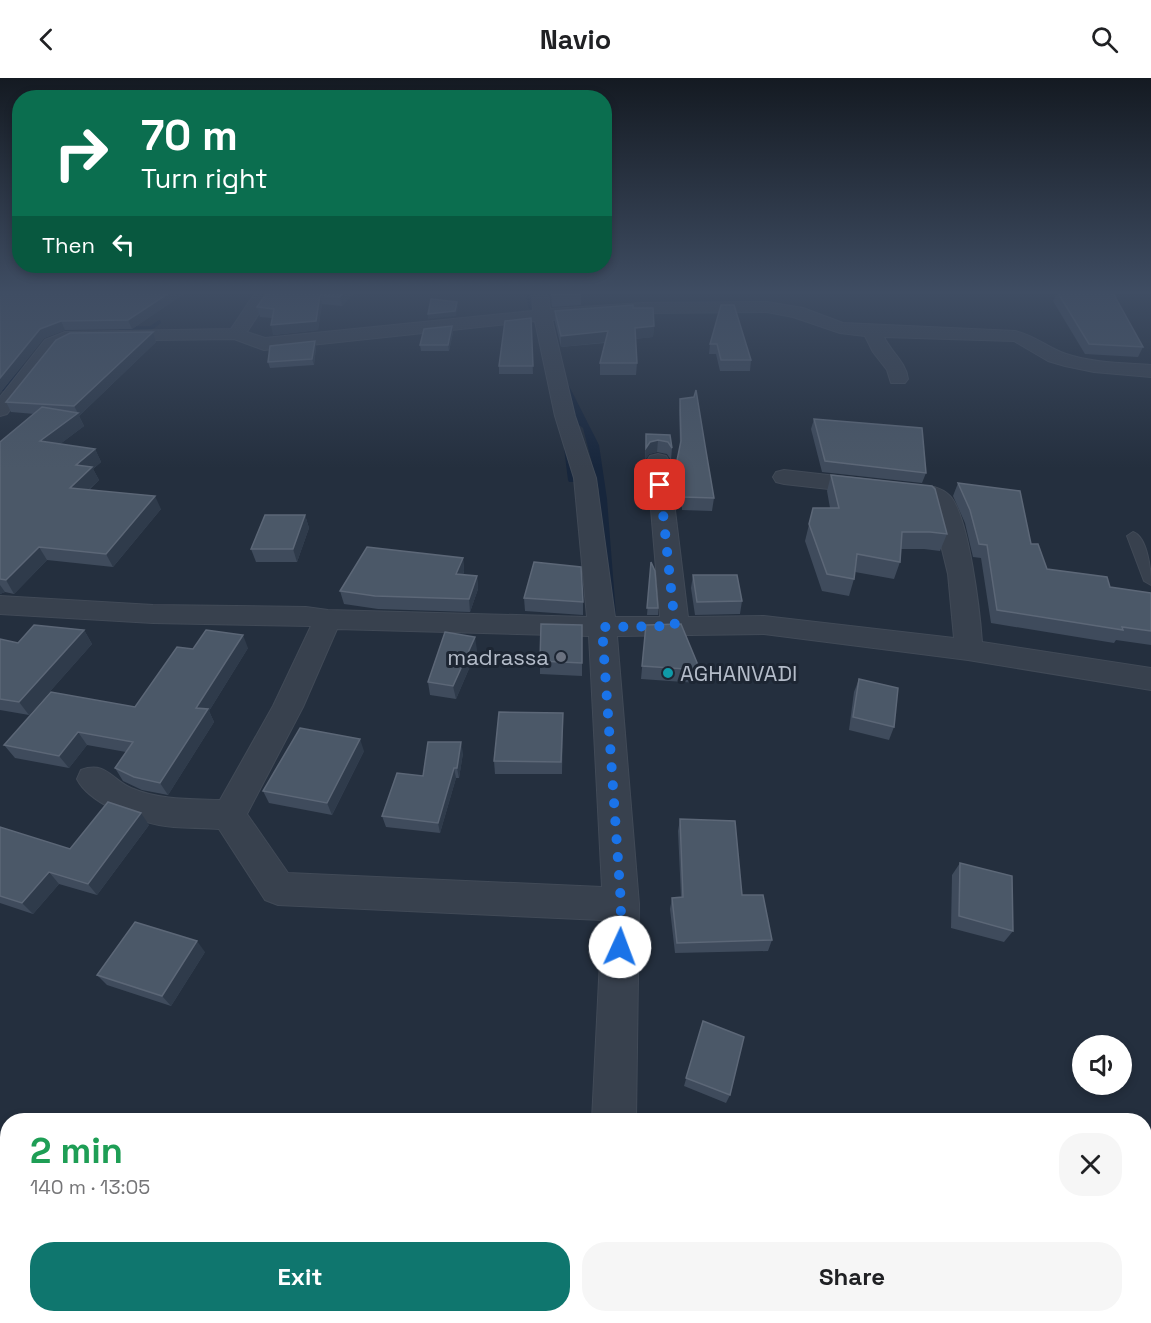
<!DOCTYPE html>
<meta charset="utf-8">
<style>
body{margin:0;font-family:"Space Grotesk",sans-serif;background:#f6f6f6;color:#202124;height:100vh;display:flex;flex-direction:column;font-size:22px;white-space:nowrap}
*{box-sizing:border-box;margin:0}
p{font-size:20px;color:#757577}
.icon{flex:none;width:33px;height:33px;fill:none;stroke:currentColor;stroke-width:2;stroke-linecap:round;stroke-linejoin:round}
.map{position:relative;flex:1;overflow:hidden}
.details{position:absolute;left:0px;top:1035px;width:1152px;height:210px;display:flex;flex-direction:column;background:#fff;border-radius:24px 24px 0 0;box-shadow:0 3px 9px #0003}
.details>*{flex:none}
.top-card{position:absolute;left:12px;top:12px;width:600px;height:183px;border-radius:24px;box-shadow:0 3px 9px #0003;background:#0b6e4f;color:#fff;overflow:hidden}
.controls{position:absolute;left:1072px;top:957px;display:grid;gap:12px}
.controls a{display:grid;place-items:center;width:60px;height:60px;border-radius:50%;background:#fff;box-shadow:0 3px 9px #0003;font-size:30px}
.pin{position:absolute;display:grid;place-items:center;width:51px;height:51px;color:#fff;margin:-26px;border-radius:12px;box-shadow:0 3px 9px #0006}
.me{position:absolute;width:66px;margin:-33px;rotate:2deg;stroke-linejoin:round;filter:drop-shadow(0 0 4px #0008)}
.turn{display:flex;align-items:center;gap:21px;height:126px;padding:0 30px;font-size:27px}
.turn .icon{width:78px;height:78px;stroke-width:2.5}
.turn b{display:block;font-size:42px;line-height:51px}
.then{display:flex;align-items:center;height:57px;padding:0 30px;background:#0003;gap:12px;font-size:22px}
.round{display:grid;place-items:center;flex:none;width:63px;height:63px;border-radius:24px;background:#f6f6f6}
.headline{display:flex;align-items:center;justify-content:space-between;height:102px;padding:0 30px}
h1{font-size:36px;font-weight:700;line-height:45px;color:#1e9e55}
.button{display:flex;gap:12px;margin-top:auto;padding:12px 30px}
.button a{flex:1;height:69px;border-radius:24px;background:#0f766e;color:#fff;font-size:24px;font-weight:700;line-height:69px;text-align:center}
.button a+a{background:#f6f6f6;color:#202124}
header{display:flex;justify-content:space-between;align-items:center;height:78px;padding:0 30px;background:#fff;font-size:27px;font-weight:700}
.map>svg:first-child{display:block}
.water{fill:#17263c}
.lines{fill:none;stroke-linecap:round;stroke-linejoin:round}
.stream{fill:#17263c;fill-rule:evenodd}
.service-casing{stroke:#414a57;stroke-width:2}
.minor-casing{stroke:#414a57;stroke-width:2}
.trunk-casing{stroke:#434c59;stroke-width:2}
.service{fill:#38414e;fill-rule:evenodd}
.minor{fill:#38414e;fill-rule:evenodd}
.trunk{fill:#656462;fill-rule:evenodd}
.wall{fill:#3f4b5c}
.shaded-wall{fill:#2f3b4b}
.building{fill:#4b5868;stroke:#5c6777;stroke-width:1.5}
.route{stroke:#1a73e8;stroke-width:10;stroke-dasharray:0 18}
.worship-dot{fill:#6b7280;stroke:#1d2633;stroke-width:2}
.culture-dot{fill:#0f9aa8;stroke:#1d2633;stroke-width:2}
.labels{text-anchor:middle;stroke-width:6;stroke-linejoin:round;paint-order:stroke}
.poi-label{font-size:22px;fill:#b4bcc9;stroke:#1d2633;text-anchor:end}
</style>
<header><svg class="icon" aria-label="back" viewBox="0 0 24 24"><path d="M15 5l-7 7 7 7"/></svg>Navio<svg class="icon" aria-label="search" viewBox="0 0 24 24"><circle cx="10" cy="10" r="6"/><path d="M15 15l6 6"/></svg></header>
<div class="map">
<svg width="1151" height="1245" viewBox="0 0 1151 1245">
<rect width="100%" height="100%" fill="#242f3e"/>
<path class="water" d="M566 302 599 367 607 421 616 537H606L598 448 599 412 583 350 572 342Z"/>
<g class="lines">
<g class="stream">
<path d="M525 215H531L534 232 529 231Z"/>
<path d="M159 242 161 243V245L152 252H120L117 250 120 248H150Z"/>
<path d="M24 287 29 288 6 313H2V311Z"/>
<path d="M564 370 571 372 576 402 575 404H569L568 402Z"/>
</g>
<g class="service-casing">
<path id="service" d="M1133 454C1148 459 1151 494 1151 507L1144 503 1127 458Z"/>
</g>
<g class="minor-casing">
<g id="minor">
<path d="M255 215H272L247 254 265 260 533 233 532 215H548L550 231 642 225 767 224 803 230 843 245 1015 253C1034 257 1048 270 1066 276 1093 285 1123 285 1151 287V299L1094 294 1065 288 1048 283 1014 263 884 259C891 274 906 284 908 301L905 305H891L887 292 873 274 865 258 840 255 793 239 767 234 642 235 552 242 575 338 596 400 615 539H660L647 383 650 378 658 376 666 378 669 383 688 539 764 538 954 560 948 496 931 426 927 422 784 406 776 404 773 399 776 394 784 392 934 409C941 411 945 413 950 418 969 438 980 535 982 564L1151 590V612L968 582 764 556 617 558 639 826 636 1042H592L602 842 278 827 265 822 219 751C200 749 178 751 159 747 133 742 89 725 77 701L81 692C106 683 111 701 131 710 159 722 190 721 220 722L273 628 311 548 153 545 0 536V518L153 527 306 529 328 532 587 539 574 400 555 338 535 243 264 272 234 261 74 263 59 270 7 336 0 338V319L45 262 65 254 231 251ZM337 551 589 558 602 809 288 795 247 736 303 629Z"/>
<rect x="582" y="1238" width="50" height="7"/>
</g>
</g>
<g class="trunk-casing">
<path id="trunk" d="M0 215H10L7 220 0 222Z"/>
</g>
<use href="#service" class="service"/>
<use href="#minor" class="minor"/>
<use href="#trunk" class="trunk"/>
</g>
<g class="wall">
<path d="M2 215H185L132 251 65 252 44 260 0 315V217Z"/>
<path d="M268 215H354L342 228 322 226 318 252 273 257 272 240 260 239 257 229Z"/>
<path d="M551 215H581V227L552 229Z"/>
<path d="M1057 215H1113L1143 269 1138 279 1085 276 1053 223Z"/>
<path d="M734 227 751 282 750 293H720L716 276H709L710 266Z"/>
<path d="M633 230 654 248 653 259 635 261 637 285 636 297H600V285L605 265 561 269 555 244V233Z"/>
<path d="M531 240 533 296H499V288Z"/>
<path d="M452 248 453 254 449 273H421L420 267Z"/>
<path d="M153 254 156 264 79 338 84 348 60 366 95 371 101 384 93 391 99 402 89 412 161 431 113 489 47 482 14 516 5 514 0 516V364L35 336 11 334 6 324Z"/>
<path d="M315 263 316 269 314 287 270 290 268 284Z"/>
<path d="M680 321 714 420 712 433 682 432 681 405H674L675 392 680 370 679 333Z"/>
<path d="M814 341 926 395 922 405 822 394 811 351Z"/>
<path d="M646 356 670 357 672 370 671 382 667 376 657 374 649 376 645 382Z"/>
<path d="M831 397 947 456 940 473 924 471H901L900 484 894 501 855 494 854 501 849 518 822 513 805 463 813 430H830L827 413Z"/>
<path d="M958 405 1031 466 1047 491 1110 509 1151 515V567L1116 562 1114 565 991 545 981 480 973 479 965 445 953 418Z"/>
<path d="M305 437 309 450 297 484H256L251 471Z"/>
<path d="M463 480 464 493 463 497 477 498 478 511 470 534 378 531 344 526 340 513Z"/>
<path d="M651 484 658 530V537H647Z"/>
<path d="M693 497 742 523 740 536 695 537 691 510Z"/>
<path d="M524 520 583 524V537L525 533Z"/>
<path d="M582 547V598L540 596V583Z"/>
<path d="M646 547 700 592 698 605 641 601Z"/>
<path d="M84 552 92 566 29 637 0 632V561L18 565Z"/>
<path d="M248 570 209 633 214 644 168 717 142 712 123 703 115 690 126 674 87 667 69 690 15 680 4 667 135 629 193 571Z"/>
<path d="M477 572 456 621 430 617 428 604Z"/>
<path d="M859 601 894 649 889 662 849 652 854 614Z"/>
<path d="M563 635 562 696H495L494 683Z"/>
<path d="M364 673 332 737 269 725 263 713Z"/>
<path d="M463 675 459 700H456L440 755 386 749 382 738 423 698Z"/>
<path d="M680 741 742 817 772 862 768 873 675 875 670 831 672 820 681 819 678 753Z"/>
<path d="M149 747 97 817 59 806 33 836 0 825V749L70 771Z"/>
<path d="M960 785 1013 853 1004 864 951 850 952 797Z"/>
<path d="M205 874 171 928 107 907 97 897Z"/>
<path d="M703 943 730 1017 726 1025 684 1008Z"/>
</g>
<g class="shaded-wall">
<path d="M169 215H185L132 251 128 242Z"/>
<path d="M343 215H354L342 228 340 219Z"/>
<path d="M320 217 322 226 318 252 273 257 271 247Z"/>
<path d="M457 224 458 229 456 238 428 241V236Z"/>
<path d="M61 243 65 252 44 260 0 315V300L40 251Z"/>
<path d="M452 248 453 254 449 273 448 267Z"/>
<path d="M654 248 653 259 634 261 635 250Z"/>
<path d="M608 253 607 264 561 269V258Z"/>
<path d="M153 254 156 264 79 338 84 348 47 376 40 363 78 335 74 328Z"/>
<path d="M315 263 316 269 314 287 312 281Z"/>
<path d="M658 362 657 374 649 376 645 382 646 370 650 364Z"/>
<path d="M95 371 101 384 93 391 99 402 76 423 70 410 76 387Z"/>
<path d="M155 418 161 431 113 489 106 476Z"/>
<path d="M305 437 309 450 297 484 293 471Z"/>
<path d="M39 469 47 482 14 516 6 502Z"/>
<path d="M463 480 464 493 458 509 456 496Z"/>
<path d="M477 498 478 511 470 534 469 521Z"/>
<path d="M0 507 5 514 0 516Z"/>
<path d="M84 552 92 566 29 637 19 624Z"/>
<path d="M243 557 248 570 209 633 214 644 168 717 160 705 196 630Z"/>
<path d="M475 559 477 572 456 621 453 608Z"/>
<path d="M78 654 87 667 69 690 59 678Z"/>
<path d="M360 661 364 673 332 737 327 725Z"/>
<path d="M461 664 463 675 459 700 457 690Z"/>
<path d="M454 690 456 700 440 755 438 745Z"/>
<path d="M141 735 149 747 97 817 88 806Z"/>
<path d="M49 794 59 806 33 836 22 825Z"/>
<path d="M197 863 205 874 171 928 162 918Z"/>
</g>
<g class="building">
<path d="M2 215H169L128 242 61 243 40 251 0 300V217Z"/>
<path d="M268 215H343L340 219 320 217 316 243 271 247 274 231 257 229 264 219Z"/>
<path d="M552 215H581V216L552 217Z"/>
<path d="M1058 215H1113L1143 269 1089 266Z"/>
<path d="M431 221 457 224 455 233 428 236Z"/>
<path d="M633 227V230H653L654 248 635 250 637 285H600L608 253 561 258 555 233Z"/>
<path d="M721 227H734L751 282H721L717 266H710Z"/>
<path d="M531 240 533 288H499L505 243Z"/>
<path d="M452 248 448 267H420L424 251Z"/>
<path d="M153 254 74 328 6 324 56 262 70 255Z"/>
<path d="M315 263 312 281 268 284 270 268Z"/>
<path d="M696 312 705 367 714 420 683 419 682 392H675L681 363 680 321 694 319Z"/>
<path d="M42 329 78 335 40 363 95 371 76 387 92 389 70 410 155 418 106 476 39 469 6 502 0 501V364Z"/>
<path d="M814 341 922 350 926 395 825 383Z"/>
<path d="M646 356 670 357 672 370 668 364 658 362 650 364 646 370Z"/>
<path d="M831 397 932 408 935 411 947 456 930 454H902L900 484 857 476 854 501 827 496 809 446 813 430H839Z"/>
<path d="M958 405 1020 413 1031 466H1038L1047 491 1107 499 1110 509 1151 515V553L1122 549 1123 552 997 532 987 467 979 466 970 432Z"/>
<path d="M265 437H305L293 471H251Z"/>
<path d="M367 469 463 480 456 496 477 498 469 521 375 518 340 513Z"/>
<path d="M534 484 581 489 583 524 524 520Z"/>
<path d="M651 484 655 493 658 530H647Z"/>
<path d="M693 497H737L742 523 697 524Z"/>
<path d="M541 546 582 547V585L540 583Z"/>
<path d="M681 546 700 592 642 588 646 547Z"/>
<path d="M34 547 84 552 19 624 0 621V561L18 565Z"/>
<path d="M206 552 243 557 196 630 208 631 160 705 134 699 115 690 133 664 78 654 59 678 4 667 51 614 135 629 177 569 193 571Z"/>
<path d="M445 554 475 559 453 608 428 604Z"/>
<path d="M859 601 898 610 894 649 853 639Z"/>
<path d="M499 634 563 635 561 684 494 683Z"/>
<path d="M300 650 360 661 327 725 263 713Z"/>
<path d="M428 664H461L457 690H454L438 745 382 738 397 695 423 698Z"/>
<path d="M108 724 141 735 88 806 49 794 22 825 0 818V749L70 771Z"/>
<path d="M680 741 735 743 742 817H763L772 862 677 865 672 820 683 819Z"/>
<path d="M960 785 1012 798 1013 853 959 838Z"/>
<path d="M135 844 197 863 162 918 97 897Z"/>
<path d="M703 943 744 959 730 1017 686 1000Z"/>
<path d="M456 1238H555L556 1245H455Z"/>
</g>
<linearGradient id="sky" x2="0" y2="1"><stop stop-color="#141a22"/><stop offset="0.55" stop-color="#3f4d63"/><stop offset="1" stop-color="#3f4d63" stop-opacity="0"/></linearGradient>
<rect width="1151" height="390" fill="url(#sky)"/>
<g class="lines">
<path class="route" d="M620 869 621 826 602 549 675 548 660 407"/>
</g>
<circle class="worship-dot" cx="561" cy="579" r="6"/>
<circle class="culture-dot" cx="668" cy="595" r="6"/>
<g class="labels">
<g class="poi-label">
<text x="549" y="587">madrassa</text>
<text x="680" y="603" text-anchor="start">AGHANVADI</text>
</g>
</g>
</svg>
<div class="controls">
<a><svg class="icon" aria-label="sound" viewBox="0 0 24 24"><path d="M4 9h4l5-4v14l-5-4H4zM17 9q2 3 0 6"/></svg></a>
</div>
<div class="pin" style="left:660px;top:407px;background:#d93025"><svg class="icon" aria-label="arrive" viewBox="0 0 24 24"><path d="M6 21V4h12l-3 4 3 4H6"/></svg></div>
<svg class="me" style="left:620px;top:869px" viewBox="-20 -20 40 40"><circle r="19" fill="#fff"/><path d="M0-13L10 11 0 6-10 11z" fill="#1a73e8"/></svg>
<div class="top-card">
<div class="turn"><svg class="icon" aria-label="right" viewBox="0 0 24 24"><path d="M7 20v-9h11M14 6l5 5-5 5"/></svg><div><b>70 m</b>Turn right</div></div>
<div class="then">Then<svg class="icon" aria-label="left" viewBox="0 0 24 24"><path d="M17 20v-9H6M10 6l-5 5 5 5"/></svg></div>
</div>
<section class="details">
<div class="headline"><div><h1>2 min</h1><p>140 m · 13:05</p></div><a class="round"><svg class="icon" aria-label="close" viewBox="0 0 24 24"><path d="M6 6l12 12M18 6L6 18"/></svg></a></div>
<div class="button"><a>Exit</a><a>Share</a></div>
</section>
</div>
